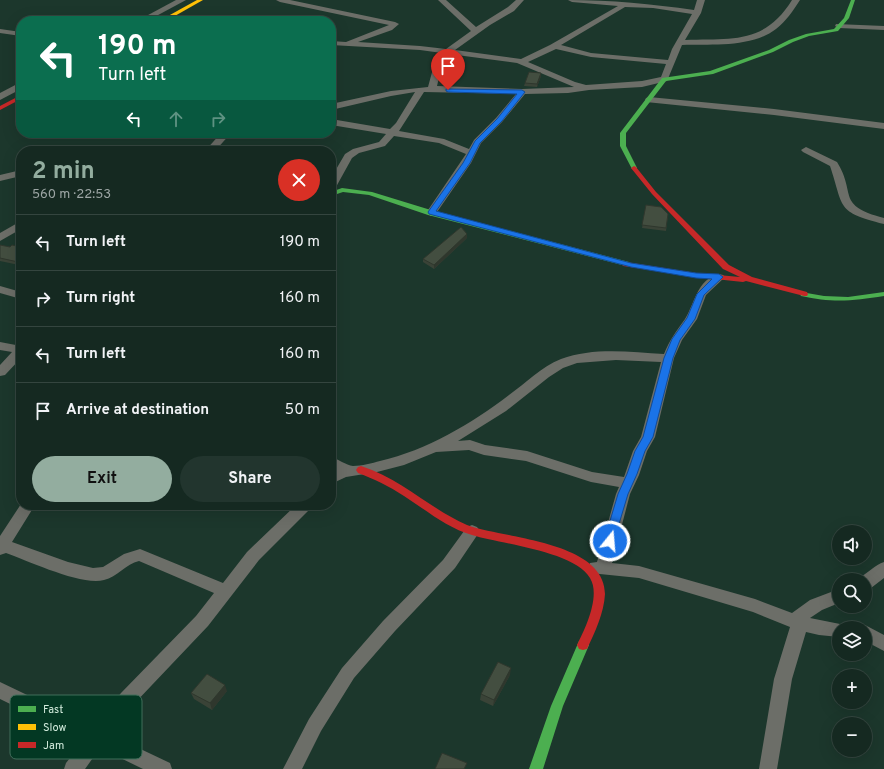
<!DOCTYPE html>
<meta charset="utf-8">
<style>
body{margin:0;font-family:Overpass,sans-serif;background:#22352e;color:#f1f3f6;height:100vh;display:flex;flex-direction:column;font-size:15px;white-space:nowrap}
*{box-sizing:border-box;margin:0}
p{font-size:13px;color:#9da6a5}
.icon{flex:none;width:22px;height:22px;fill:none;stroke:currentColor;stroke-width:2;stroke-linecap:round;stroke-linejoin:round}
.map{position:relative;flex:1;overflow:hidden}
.drawer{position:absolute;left:16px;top:146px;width:320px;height:364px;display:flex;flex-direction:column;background:#152921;border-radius:16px;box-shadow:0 4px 16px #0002,0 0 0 1px #34453f}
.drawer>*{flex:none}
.hud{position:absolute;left:16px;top:16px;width:320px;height:122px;border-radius:16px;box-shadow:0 4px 16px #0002,0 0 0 1px #34453f;background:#0b6e4f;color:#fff;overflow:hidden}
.controls{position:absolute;left:832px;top:525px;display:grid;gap:8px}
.controls a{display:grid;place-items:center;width:40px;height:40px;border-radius:50%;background:#152921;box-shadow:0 4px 16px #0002,0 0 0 1px #34453f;font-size:20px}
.pin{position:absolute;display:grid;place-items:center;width:34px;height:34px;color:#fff;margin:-41px -17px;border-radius:50% 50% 50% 0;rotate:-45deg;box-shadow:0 0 4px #0007}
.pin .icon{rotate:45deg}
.me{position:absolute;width:44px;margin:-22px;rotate:17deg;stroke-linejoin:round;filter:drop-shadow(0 0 3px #0008)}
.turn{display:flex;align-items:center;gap:14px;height:84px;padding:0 16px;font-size:18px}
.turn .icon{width:52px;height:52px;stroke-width:2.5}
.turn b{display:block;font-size:28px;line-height:34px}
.lanes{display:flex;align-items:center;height:38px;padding:0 16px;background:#0003;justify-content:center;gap:20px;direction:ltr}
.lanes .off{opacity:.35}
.round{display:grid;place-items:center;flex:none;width:42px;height:42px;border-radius:21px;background:#22352e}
.head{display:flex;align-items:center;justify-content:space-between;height:68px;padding:0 16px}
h1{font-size:24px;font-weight:700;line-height:30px;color:#93ad9f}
.primary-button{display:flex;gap:8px;margin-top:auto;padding:8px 16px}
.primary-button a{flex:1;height:46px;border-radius:24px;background:#93ad9f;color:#111;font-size:16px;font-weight:700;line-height:46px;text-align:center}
.primary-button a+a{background:#22352e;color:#f1f3f6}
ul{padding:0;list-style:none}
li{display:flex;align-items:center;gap:12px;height:56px;padding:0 16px;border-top:1px solid #34453f}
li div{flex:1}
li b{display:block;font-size:15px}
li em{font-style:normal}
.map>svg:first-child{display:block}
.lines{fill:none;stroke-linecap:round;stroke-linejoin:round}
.street{fill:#6c6e68;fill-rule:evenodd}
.fast{fill:#4caf50;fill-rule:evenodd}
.slow{fill:#ffc107;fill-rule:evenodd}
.jam{fill:#c62828;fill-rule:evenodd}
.wall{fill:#3a4337}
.shaded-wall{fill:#2f372d}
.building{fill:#434e40;stroke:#2f372d}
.route{fill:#1a73e8;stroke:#114b97}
.key{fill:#033823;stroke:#416e5b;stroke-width:1}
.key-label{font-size:11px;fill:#d3ecdd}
</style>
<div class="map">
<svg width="884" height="769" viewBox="0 0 884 769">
<rect width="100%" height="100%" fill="#1c372c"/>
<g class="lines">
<g class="street">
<path d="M176 0H186L147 21H137Z"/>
<path d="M276 0H290L395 22 399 24 392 30 358 42 420 46 446 49 471 31 438 0H446L476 27 508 7 516 0H524L514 11 490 25 455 50 521 59 550 45 618 6 572 2 568 0C611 0 652 4 694 10L697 0H705L701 13 685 40C732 38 764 45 792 0H800C793 11 786 21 776 29 751 48 712 44 682 45L667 81 642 87 589 90 568 93 525 94 502 122 481 143 471 163 435 215 431 216 426 213 466 154 439 143 394 136 385 146 359 153 352 158 336 187 331 188V178L345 154 353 149 379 142 386 134 331 125V119L390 129 396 123 415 92 391 96 331 110V104L391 91 428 87 434 65 442 53 420 50 331 45V41L346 42 389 25 280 2ZM625 7 653 8 692 14 672 49 668 60 591 53 561 45ZM556 49 591 57 666 64 661 77 642 81 586 85 575 82 528 62ZM449 54 517 63 574 87 522 89 437 86 442 65ZM424 92 516 94 496 118 474 140 469 149 444 139 399 131Z"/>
<path d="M836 24 884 26V30L839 28 835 26Z"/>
<path d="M0 29 21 32V36L0 33Z"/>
<path d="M21 82V89L0 100V93Z"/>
<path d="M649 97 774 109 884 123V129L774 115 646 102 645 100 646 98Z"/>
<path d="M221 133H231L215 151H205Z"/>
<path d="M806 147 837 162C857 194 835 205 884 218V224C836 212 844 208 830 166L803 152 801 150Z"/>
<path d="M21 170V176L0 181V175Z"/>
<path d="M21 221V229L0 241V233Z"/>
<path d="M719 274 723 275 725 277 706 295 697 319 682 340 674 358 655 437 647 451 639 475 630 494 612 563 639 566 755 599 792 613 810 600 839 589V603L822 610 810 618 845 625 846 628H839V637L819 635 806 632 792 679 777 769H759L774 679 790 627 753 612 639 578 590 573 588 568 590 563 597 562 616 494 619 487 591 482 526 461 484 455 469 450 436 452 404 465 377 472 346 477 331 484V472L335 470 331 468V457C338 459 346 465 353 466 362 466 372 463 380 461 427 450 471 424 509 395 526 383 541 367 561 359 593 347 630 352 664 354 670 339 676 332 685 319 695 303 697 279 719 274ZM616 360 661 362 641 437 633 451 624 477 592 472 527 451 485 445 470 440 458 441 506 411 549 377 563 368 577 363Z"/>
<path d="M0 286 21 292V299L0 293Z"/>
<path d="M0 342 21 346V358L5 375 0 376V365L12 352 0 350Z"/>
<path d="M21 504V505H35L12 542 68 562 93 568 103 567 124 554 140 549 223 583 247 552 296 505H312L310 509 259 560 208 626 133 705 111 735 170 763 172 769H143L100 748 85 769H64L66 763 84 740 0 699V682L94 727 121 693 196 616 214 593 139 561C126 564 117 577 104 580 81 586 29 561 6 553L0 555V536Z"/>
<path d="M472 525 477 527 480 531 455 568 395 631 354 678 321 731 302 769H283L309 719 342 668 383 621 443 560 467 527Z"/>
<path d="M884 562V578L871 588 865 590V580H859V578C868 573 875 565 884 562Z"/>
<path d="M865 625 884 635V651L865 641V628H859Z"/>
</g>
<g class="fast">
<path d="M851 0H855L849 18 838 31 809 36 793 42 773 52 713 74 666 81 626 133V146L637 168 636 169H632L620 146V133L662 78 710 71 769 50 789 40 806 34 834 29 844 18Z"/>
<path d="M342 188 372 192 434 211 629 262 630 264 626 266 428 215 369 195 343 192 331 196V192Z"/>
<path d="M801 292 824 296 848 297 884 292V296C853 301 832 303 801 296L800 294Z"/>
<path d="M583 640 587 641 589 645 563 706 543 769H529L551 706 579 641Z"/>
</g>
<path class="slow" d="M197 0H203L166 21H159Z"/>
<g class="jam">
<path d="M21 95V99L0 110V106Z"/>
<path d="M634 166 636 167 656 192 729 265 752 277 807 292 808 294 807 296H804L746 281 743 282 696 277 623 266 622 264 626 262 696 273 740 277 723 269 652 194 631 168Z"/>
<path d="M361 466C402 479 430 509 467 525 480 530 495 532 509 535 540 542 605 552 605 594 604 613 595 632 587 649L583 650 579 649 577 645C585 629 601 596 590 578 574 551 501 544 472 535 447 528 426 510 404 496 389 486 374 479 358 473L356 470 358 467Z"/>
</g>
</g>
<g class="wall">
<path d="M541 73V76L537 87 524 86 525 83Z"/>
<path d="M646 205 668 214 666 231 642 228Z"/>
<path d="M467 238 434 269 423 262V259Z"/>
<path d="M0 245 10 247H21V263L19 265 0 261Z"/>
<path d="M510 675 493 706 480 700 481 694Z"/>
<path d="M227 691 212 710 194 699 191 693Z"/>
</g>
<g class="shaded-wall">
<path d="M541 73V76L537 87V84Z"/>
<path d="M467 234V238L434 269V265Z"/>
<path d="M21 259V263L19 265 18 262Z"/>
<path d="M511 668 510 675 493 706 494 700Z"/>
<path d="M225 685 227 691 212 710 210 703Z"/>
</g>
<g class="building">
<path d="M529 72 541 73 537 84 525 83Z"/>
<path d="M646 205 661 207 668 214 666 228 642 225Z"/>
<path d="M461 227 467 234 434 265 423 259Z"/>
<path d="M0 245 10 247 12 245 21 247V259L18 262 0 258Z"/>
<path d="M498 662 511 668 494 700 481 694Z"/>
<path d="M207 674 225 685 210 703 191 693Z"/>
<path d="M442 753 467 763 464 769H435Z"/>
</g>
<path class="route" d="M446 89 522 90 525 92 502 121 480 143 470 163 436 211 631 263 696 273 719 274 723 277 704 295 695 319 680 340 673 358 653 437 645 451 637 474 628 494 613 544 610 545 606 544 604 541 618 494 627 474 635 451 643 437 664 358 672 339 687 318 697 294 712 279 696 278 631 267 429 214 428 212 463 163 475 141 497 119 517 94 448 92 446 91Z"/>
<rect x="10" y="695" width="132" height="64" rx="6" class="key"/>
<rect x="18" y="706" width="18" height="6" fill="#4caf50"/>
<rect x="18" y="724" width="18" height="6" fill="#ffc107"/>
<rect x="18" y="742" width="18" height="6" fill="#c62828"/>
<g class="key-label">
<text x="43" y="713">Fast</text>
<text x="43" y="731">Slow</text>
<text x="43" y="749">Jam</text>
</g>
</svg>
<div class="controls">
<a><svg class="icon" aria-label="sound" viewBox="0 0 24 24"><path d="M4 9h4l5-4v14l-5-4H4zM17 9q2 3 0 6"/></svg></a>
<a><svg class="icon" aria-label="search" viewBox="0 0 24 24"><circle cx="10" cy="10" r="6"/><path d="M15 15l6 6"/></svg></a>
<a><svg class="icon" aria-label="layers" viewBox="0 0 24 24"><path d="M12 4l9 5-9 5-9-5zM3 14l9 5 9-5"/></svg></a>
<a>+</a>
<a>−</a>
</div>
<div class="pin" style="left:448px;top:90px;background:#d93025"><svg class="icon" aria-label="arrive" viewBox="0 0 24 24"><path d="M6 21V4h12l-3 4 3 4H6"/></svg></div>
<svg class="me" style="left:610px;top:541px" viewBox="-20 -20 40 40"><circle r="17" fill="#1a73e8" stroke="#fff" stroke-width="3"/><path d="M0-11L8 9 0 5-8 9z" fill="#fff"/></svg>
<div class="hud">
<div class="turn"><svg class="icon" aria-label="left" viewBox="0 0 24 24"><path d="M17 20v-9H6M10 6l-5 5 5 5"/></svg><div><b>190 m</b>Turn left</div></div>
<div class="lanes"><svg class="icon" aria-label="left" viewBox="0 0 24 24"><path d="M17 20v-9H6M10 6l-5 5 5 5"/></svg><svg class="icon off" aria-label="ahead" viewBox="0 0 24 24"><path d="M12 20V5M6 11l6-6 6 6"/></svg><svg class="icon off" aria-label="right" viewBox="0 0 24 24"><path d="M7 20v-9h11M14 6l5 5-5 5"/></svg></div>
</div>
<section class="drawer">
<div class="head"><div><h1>2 min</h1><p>560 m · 22:53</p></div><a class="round" style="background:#d93025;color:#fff"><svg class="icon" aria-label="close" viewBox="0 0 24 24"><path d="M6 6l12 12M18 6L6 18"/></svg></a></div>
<ul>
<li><svg class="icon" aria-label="left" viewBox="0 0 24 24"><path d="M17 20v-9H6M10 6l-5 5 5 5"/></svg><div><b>Turn left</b></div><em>190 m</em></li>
<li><svg class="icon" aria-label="right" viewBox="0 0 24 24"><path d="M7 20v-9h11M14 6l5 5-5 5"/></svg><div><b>Turn right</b></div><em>160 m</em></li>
<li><svg class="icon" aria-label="left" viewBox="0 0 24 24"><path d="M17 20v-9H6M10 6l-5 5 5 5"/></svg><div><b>Turn left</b></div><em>160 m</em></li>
<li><svg class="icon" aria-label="arrive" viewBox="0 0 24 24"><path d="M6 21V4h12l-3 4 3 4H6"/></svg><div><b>Arrive at destination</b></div><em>50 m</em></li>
</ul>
<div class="primary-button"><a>Exit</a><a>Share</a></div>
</section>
</div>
